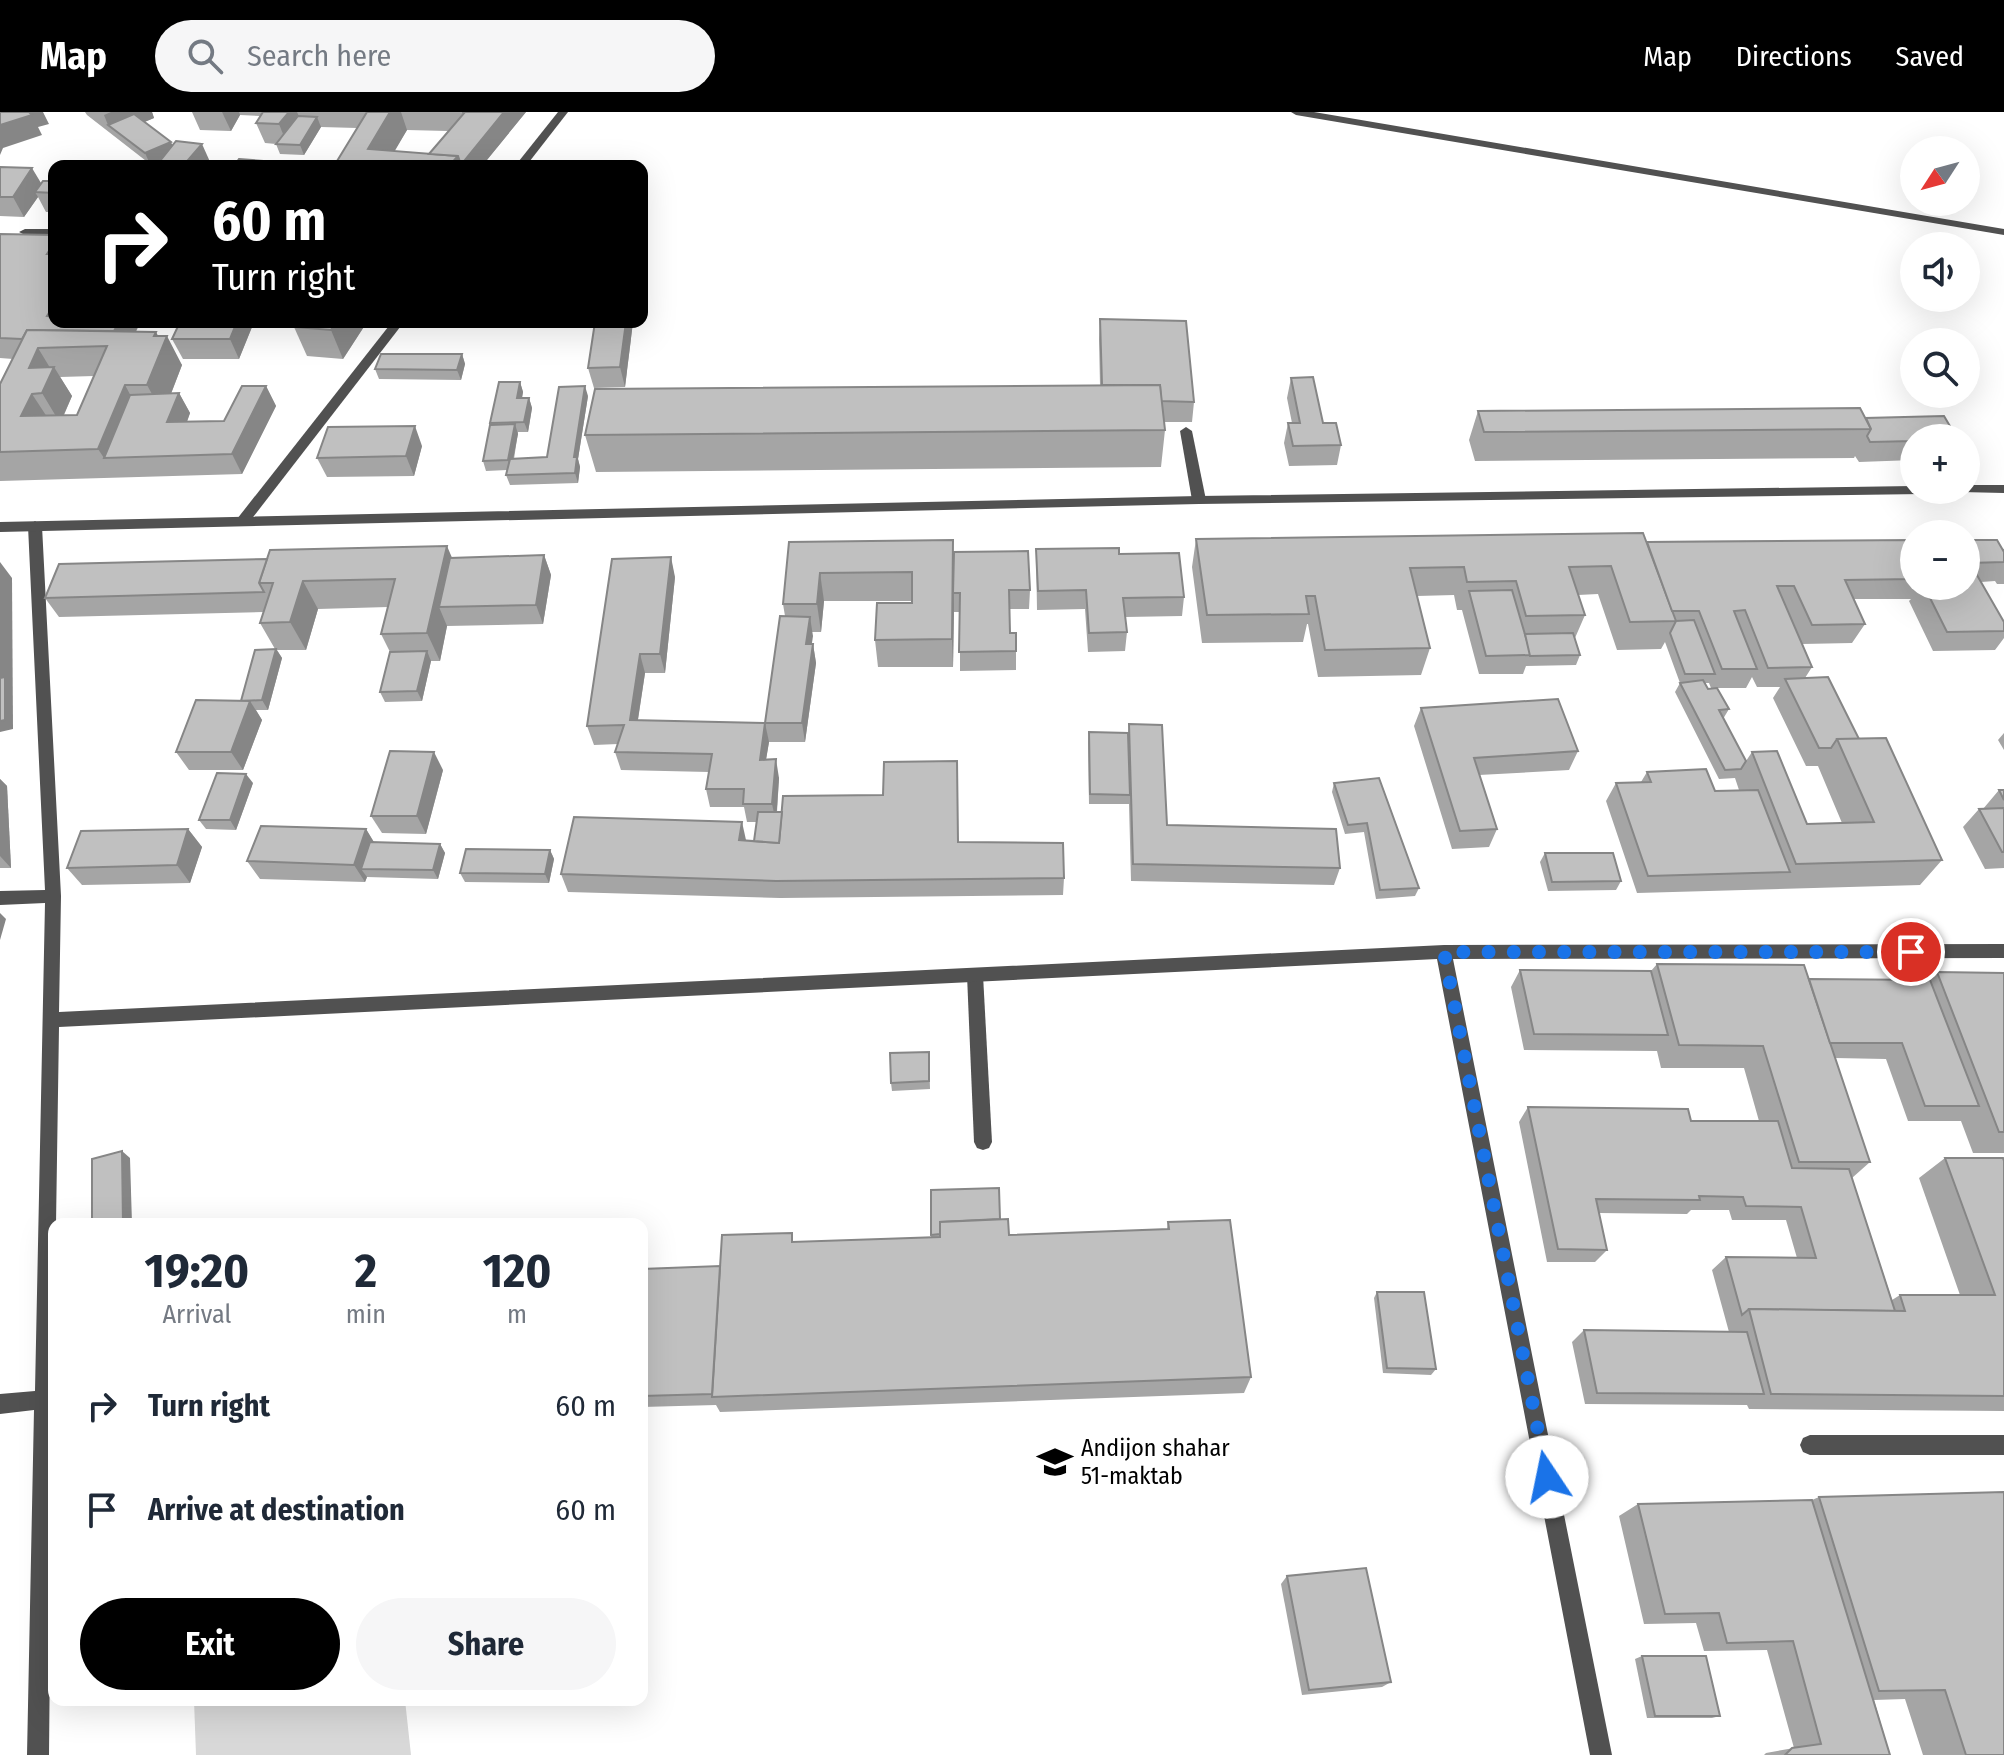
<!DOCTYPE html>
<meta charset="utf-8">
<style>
body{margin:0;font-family:"Fira Sans Condensed",sans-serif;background:#f6f6f7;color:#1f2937;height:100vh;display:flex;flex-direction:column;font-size:30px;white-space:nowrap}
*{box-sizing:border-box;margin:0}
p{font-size:26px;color:#747a83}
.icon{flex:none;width:44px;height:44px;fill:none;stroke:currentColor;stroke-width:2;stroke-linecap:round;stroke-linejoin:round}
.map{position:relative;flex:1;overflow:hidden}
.side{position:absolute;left:48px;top:1106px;width:600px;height:488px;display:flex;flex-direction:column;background:#fff;border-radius:16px;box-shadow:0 8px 32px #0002}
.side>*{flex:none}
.hud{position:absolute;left:48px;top:48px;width:600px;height:168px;border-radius:16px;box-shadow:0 8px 32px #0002;background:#000;color:#fff;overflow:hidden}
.needle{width:52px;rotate:234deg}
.controls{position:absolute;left:1900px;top:24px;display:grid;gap:16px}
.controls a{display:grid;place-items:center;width:80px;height:80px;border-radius:50%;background:#fff;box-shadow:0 8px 32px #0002;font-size:40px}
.pin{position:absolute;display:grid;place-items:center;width:68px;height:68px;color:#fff;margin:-34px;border:4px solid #fff;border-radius:50%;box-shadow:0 2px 8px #0007}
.me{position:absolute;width:88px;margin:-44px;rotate:349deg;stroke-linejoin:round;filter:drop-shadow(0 0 6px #0008)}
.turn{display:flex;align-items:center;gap:28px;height:168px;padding:0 32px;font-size:36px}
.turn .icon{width:104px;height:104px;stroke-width:2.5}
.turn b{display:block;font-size:56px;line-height:68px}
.eta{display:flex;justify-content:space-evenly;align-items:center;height:136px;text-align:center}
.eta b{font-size:48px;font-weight:700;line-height:56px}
.primary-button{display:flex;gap:16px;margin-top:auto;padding:16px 32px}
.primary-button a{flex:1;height:92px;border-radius:48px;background:#000;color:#fff;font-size:32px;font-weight:700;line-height:92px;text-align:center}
.primary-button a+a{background:#f6f6f7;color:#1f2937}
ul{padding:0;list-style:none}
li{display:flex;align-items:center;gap:24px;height:104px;padding:0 32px}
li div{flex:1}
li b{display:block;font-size:30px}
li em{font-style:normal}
header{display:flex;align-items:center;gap:48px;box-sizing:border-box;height:112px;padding:0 40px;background:#000;color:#fff}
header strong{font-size:38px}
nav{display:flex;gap:44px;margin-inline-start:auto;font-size:28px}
.search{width:560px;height:72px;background:#f6f6f7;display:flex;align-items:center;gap:20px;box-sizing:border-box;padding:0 28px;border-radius:44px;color:#747a83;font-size:30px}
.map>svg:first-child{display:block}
.green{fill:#d8d8d8}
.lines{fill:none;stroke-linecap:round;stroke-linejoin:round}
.service{fill:#515151;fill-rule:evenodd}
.minor{fill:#515151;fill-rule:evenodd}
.tertiary{fill:#515151;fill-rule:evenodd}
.wall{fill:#a5a5a5;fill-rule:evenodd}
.shaded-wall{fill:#868686}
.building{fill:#c0c0c0;stroke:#868686;stroke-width:2;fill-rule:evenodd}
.route{stroke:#1a73e8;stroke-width:14;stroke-dasharray:0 25.2}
.labels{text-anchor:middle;stroke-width:6;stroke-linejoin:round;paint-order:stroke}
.near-poi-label{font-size:24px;fill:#000;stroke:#fff;text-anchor:start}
</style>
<header>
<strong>Map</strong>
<div class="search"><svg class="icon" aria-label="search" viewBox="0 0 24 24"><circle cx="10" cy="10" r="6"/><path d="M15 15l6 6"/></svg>Search here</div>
<nav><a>Map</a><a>Directions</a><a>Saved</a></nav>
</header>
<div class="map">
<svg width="2004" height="1643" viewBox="0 0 2004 1643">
<rect width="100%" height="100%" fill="#fff"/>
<path class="green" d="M194 1588H405L411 1643H196Z"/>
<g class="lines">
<g class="service">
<path d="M1291 0H1314L2004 117V123L1296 3Z"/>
<path d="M1186 315 1192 319 1206 388 1199 392 1192 388 1180 319Z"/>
<path d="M975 856 981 858 983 863 992 1030 989 1036 983 1038 977 1036 974 1030 967 863 969 858Z"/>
</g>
<g class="minor">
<path d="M558 0H568L526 54H515Z"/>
<path d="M54 117V123H25L19 120 25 117Z"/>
<path d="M392 210H404L247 413H237V407Z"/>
<path d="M35 409 42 414 61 784 59 900 1444 833 2004 832V846L1453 847 1612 1643H1590L1437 847 59 915 56 1112H54L49 1643H27L34 1298 0 1302V1282L35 1279 45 791 0 793V779L45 778 28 414Z"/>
<path d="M1810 1323H2004V1343H1810L1803 1340 1800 1333 1803 1326Z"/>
</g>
<g class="tertiary">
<path d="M1966 373H2004V381L1961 380 1960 378H1966Z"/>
<path d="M1914 374V378H1929L1923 382 1199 392 0 420V410L1199 384Z"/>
</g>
</g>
<g class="wall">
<path d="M85 0H152L154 6 144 10 172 34 211 52 209 54H156L162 47 150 52 87 3Z"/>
<path d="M192 0H526L482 54H334L357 16 321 15 304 43 280 42 276 32 265 31 256 11 261 4 240 3 231 19 200 18ZM407 18 448 19 429 42 394 39Z"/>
<path d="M0 55 41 71 54 69V100H46L38 85 24 105 0 104Z"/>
<path d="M0 122 54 210H174L172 213H139L136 220 158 224 182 253 171 282 179 281 190 301 187 310 224 309 266 274 276 294 242 362 0 369V272L13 247 0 246ZM94 264 77 303H64L72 284 60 265Z"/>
<path d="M1100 207 1194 290 1192 310H1164L1165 318 1161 355 596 360 585 323 1100 273 1099 227Z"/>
<path d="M254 210 239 247H183L172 227Z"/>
<path d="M297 210H367L343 247 307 244 294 215Z"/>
<path d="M595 210H633L625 275 594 276 588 256Z"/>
<path d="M462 242 465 252 461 268 379 267 375 257Z"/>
<path d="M1291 266 1323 311 1341 333 1337 353 1289 354 1284 331 1288 311H1292L1287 286Z"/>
<path d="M520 270 523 280 522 286H529L532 296 528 320H518L514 347 547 345 588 284 578 347 580 355 578 371 510 373 506 363 507 358 486 359 483 349 491 313 490 311Z"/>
<path d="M1478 299 1866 306 1914 326V348L1859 350 1855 344 1854 346 1475 349 1469 328Z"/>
<path d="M422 334 414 364 327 365 317 346Z"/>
<path d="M1196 427 1647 429 1914 428V474H1966V428L2004 437V472H1997L1995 469 1981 470 2004 510V526L1995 538 1933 539 1909 489 1911 487H1854L1865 512 1852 531 1802 532 1812 555 1805 566 1859 627 1942 748 1920 773 1637 781 1606 689 1616 671 1641 670 1647 660 1715 679 1739 678 1735 666 1719 667 1675 580 1680 571 1665 530 1661 537 1617 538 1598 482 1578 483 1585 503 1575 526 1580 543 1576 553 1526 554 1523 562H1479L1462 498H1457L1454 483 1417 484 1430 536 1421 563 1318 565 1308 512H1307L1303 530 1202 531 1192 455ZM1752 565 1757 575H1780L1773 586 1806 654H1818L1842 711 1807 712 1752 640 1746 649 1723 607 1729 597 1708 577 1705 571H1709L1711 576H1746Z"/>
<path d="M789 430 954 441 1030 478 1029 497H1009L1010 521H1016V558L960 559V500H954V494L953 555H878L875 528 912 491V489H824L821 520H812L811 532H813L816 551 805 630H769L766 647 779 666 777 700 959 730 1064 766 1063 783 780 786 568 780 561 762 746 729H754L757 710H747L744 695H710L706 677 709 660 621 658 615 640 618 632 594 633 587 614 675 465 665 561H645L638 608 765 611 785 504 783 492Z"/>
<path d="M1036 437 1119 442 1184 485 1182 504 1125 505 1127 520 1125 539 1088 540 1085 497 1037 498Z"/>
<path d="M544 443 551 463 543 512 447 514 440 549H431L422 589 385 590 380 580 390 540 381 522 388 495 318 497 306 538H277L282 546 268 598H256L262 608 243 658H189L176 640 241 589 275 537 260 511 263 500 59 505 45 486 452 446Z"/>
<path d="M1421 596 1578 639 1569 658 1479 663 1497 717 1489 735 1452 737 1414 614Z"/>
<path d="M1129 612 1167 713 1340 756 1334 773 1131 769 1129 692H1089L1088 630 1089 620 1128 621Z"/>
<path d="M2004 621V638L1998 628Z"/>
<path d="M443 658 426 722 382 721 371 704Z"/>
<path d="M0 667 7 674 11 756H0Z"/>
<path d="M253 671 236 718 206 717 199 708Z"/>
<path d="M1334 671 1419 776 1415 784 1376 787 1364 720 1345 722 1332 680Z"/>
<path d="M1999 678H2004V756L1985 757 1963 715 1979 697H1983Z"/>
<path d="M188 717 202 735 190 771 82 773 67 756Z"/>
<path d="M366 717 374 730 440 732 445 741 438 767 367 765 365 770 260 767 247 749Z"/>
<path d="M550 738 554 747 549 771 465 770 460 761Z"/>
<path d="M1545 741 1621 769 1616 778 1548 779 1540 750Z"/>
<path d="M1657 852 1809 867 1930 868 1937 860 2004 861V1041H1973L1961 1009H1908L1886 947 1835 946 1870 1050 1852 1066 1892 1188 1900 1183H1960L1919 1066 1945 1046 2004 1049V1299L1749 1297 1747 1293 1585 1292 1572 1230 1584 1218 1729 1220 1712 1158 1726 1145 1797 1146 1786 1108H1732L1729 1098H1691L1687 1102 1599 1101 1607 1138 1595 1150H1547L1519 1010 1528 995 1691 1009H1759L1744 956H1661L1657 939 1524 938 1511 875 1520 858 1651 859Z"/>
<path d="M929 940 930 977 892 979 891 971Z"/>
<path d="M931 1078 1000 1107 1009 1123 1167 1117 1168 1110 1251 1265 1244 1281 720 1300 716 1293 642 1295V1157L720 1154 795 1130 931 1126Z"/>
<path d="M1377 1180 1436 1257 1431 1263 1383 1261 1374 1186Z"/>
<path d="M1819 1385 2004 1643H1923L1905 1587 1874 1588 1890 1643H1764L1766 1641 1794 1636 1767 1538 1704 1539 1696 1511 1644 1512 1619 1404 1638 1392 1812 1388Z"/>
<path d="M1287 1464 1391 1570 1382 1575 1302 1583 1281 1472Z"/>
<path d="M1642 1544 1720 1604 1712 1606H1647L1635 1547Z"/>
</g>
<g class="shaded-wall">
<path d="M29 0H43L49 12 38 15 42 23 3 36 0 43V13Z"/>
<path d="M111 0H152L154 6 119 21 108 13 104 3Z"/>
<path d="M222 0H239L240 3 231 19Z"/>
<path d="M289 0H297L303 14 287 32 279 12Z"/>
<path d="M390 0H401L407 18 386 54 368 37Z"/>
<path d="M504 0H526L482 54H449L458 44Z"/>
<path d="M317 5 321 15 304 43 300 33Z"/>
<path d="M171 30 176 41 150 52 145 41Z"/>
<path d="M202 32 211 52 209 54H183Z"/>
<path d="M32 56 44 76 35 80 38 85 24 105 13 85Z"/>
<path d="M54 131V154L47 142Z"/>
<path d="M54 193V210L47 204Z"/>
<path d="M119 210H138L139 213 120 248 108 228Z"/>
<path d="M237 210H254L239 247 230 227Z"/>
<path d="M336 210H367L343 247 331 218Z"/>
<path d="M626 210H633L625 275 620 255Z"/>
<path d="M156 220 163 233 167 224 182 253 163 302 147 273 154 224Z"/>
<path d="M38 236 52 259 54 255 72 284 60 311 42 281 29 256Z"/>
<path d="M462 242 465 252 461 268 457 258Z"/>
<path d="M520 270 523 280 520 296 517 286Z"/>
<path d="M125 273 141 303 104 346 98 337Z"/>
<path d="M266 274 276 294 242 362 232 342Z"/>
<path d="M585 274 588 284 578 347 580 355 578 371 575 361 574 345Z"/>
<path d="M179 281 190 301 179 330 167 310Z"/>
<path d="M32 282 51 311 21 304Z"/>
<path d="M529 286 532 296 528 320 524 310Z"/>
<path d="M515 312 518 322 511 358 508 348Z"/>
<path d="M415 314 422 334 414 364 406 344Z"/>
<path d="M953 428 954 494 953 555 952 527Z"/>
<path d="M447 434 459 462 439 495 447 514 440 549 427 521Z"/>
<path d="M544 443 551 463 543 512 536 493Z"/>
<path d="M671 445 675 465 665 561 660 542Z"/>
<path d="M0 450 12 466 13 617 0 620Z"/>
<path d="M820 461 824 489 821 520 817 492Z"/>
<path d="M303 469 318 497 306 538 290 510Z"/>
<path d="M810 505 813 524 809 551 806 532Z"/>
<path d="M813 532 816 551 805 630 802 611Z"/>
<path d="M276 537 282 546 268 598 262 588Z"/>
<path d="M427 539 431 549 422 589 417 579Z"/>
<path d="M640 542 645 561 635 626 630 608Z"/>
<path d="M250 589 262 608 243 658 231 640Z"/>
<path d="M765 611 769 630 763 666 760 648Z"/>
<path d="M434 640 443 658 426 722 417 704Z"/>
<path d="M776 647 779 666 776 710 772 692Z"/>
<path d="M246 662 253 671 236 718 230 708Z"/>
<path d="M0 667 7 674 11 756 0 744Z"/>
<path d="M742 710 746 728 744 746 739 728Z"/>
<path d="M188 717 202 735 190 771 177 753Z"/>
<path d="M366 717 376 734 361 757 367 765 365 770 354 753Z"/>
<path d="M440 732 445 741 438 767 433 758Z"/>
<path d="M550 738 554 747 549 771 545 762Z"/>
<path d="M0 801 6 807 0 828Z"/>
<path d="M122 1039 130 1046 132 1112H123Z"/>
</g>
<g class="building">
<path d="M0 0H29L32 3 0 13Z"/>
<path d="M263 0H289L279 12 256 11Z"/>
<path d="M367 0H390L368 37 458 44 449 54H334Z"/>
<path d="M462 0H504L461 53 458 44 429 42 465 0Z"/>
<path d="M134 2 171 30 145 41 108 13Z"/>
<path d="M298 4 317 5 300 33 276 32Z"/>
<path d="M176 29 202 32 183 54H156Z"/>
<path d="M239 47 329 54H234Z"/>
<path d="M111 49 135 50 133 54H108Z"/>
<path d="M0 55 32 56 13 85H0Z"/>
<path d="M43 69H54V81L35 80Z"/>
<path d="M0 122 54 123V131L47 142H54V193L47 204 54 205V210H119L114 219 27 218 22 227 0 226Z"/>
<path d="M1100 207 1186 209 1194 290 1161 289 1160 273H1102Z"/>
<path d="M180 210H237L230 227H172Z"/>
<path d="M297 210H336L331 218 294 215Z"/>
<path d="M595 210H626L620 255 588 256Z"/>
<path d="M27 218 156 220 154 224H167L147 273H125L98 337 0 340V272ZM107 234 77 303 21 304 32 282 42 281 54 255 29 256 38 236Z"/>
<path d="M381 242H462L457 258 375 257Z"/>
<path d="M1313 265 1323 311H1336L1341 333 1293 334 1288 311H1300L1291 266Z"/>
<path d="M499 270H520L517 286H529L524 310 490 311Z"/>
<path d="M1160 273 1165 318 585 323 595 277Z"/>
<path d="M242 274H266L232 342 104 346 130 283 179 281 167 310 224 309Z"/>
<path d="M585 274 574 345H577L575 361 506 363 510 347 547 345 559 275Z"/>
<path d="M1860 296 1871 317 1484 320 1478 299Z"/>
<path d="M1944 304 1957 326H1914V329L1870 330 1867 324 1871 317 1866 306Z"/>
<path d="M515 312 508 348 483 349 490 313Z"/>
<path d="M415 314 406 344 317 346 328 315Z"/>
<path d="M1643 421 1676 509 1630 510 1611 454 1569 455 1585 503 1526 504 1516 469 1467 470 1464 455 1410 456 1430 536 1325 538 1315 484H1306L1309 502 1207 503 1196 427Z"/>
<path d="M953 428 952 527 875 528 877 491H912V460L820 461 817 492H783L789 430Z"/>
<path d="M1914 428V467L1845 468 1865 512 1812 513 1794 474H1777L1812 555 1768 556 1745 498 1734 499 1757 557H1722L1699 499H1672L1647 430Z"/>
<path d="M1966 428H1997L2004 440V450L1970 451 2004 510V519L1947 520 1924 474H1966Z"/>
<path d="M447 434 427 521 381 522 395 467 303 469 290 510 260 511 273 471H259L270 438Z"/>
<path d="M1119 436V442L1179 441 1184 485 1123 486 1127 520 1089 521 1086 478 1038 479 1036 437Z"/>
<path d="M1028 439 1030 478H1009L1010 521H1016V539L959 540 960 481H953L954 440Z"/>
<path d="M544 443 536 493 439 495 450 446Z"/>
<path d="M671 445 660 542H640L630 608 765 611 760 648 776 647 772 692H743L744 677H706L712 642 615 640 624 613 587 614 612 447Z"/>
<path d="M267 447 259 471 264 480 45 486 59 452Z"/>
<path d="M1512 478 1531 543 1486 544 1469 479Z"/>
<path d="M780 504 810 505 806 532H813L802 611H765Z"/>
<path d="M1694 508 1715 562H1685L1670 521 1676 509Z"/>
<path d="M1573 521 1580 543 1530 544 1525 522Z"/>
<path d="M276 537 262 588 241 589 255 538Z"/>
<path d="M427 539 417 579 380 580 390 540Z"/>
<path d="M5 565V608L0 609V566Z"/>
<path d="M1828 565 1859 627H1837L1831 636H1819L1785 567Z"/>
<path d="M1703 568 1708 577 1717 576 1729 597 1719 598 1746 649 1741 657 1725 658 1680 571Z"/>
<path d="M1558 587 1578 639 1474 646 1497 717 1460 719 1421 596Z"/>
<path d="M196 588 250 589 231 640H176Z"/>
<path d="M1129 612 1162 613 1167 713 1336 717 1340 756 1133 752Z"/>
<path d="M1089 620 1128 621 1130 683 1090 682Z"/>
<path d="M1886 626 1942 748 1796 752 1752 640 1777 639 1807 712 1874 710 1837 627Z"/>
<path d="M390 639 434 640 417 704H371Z"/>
<path d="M957 649 958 730 1063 731 1064 766 776 769 561 762 574 705 742 710 739 728 779 731 783 684 883 683 884 650Z"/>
<path d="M1706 657 1715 679 1758 678 1790 760 1648 764 1616 671 1651 670 1647 660Z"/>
<path d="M217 661 246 662 230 708H199Z"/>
<path d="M1379 666 1419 776 1380 778 1367 711 1348 713 1334 671Z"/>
<path d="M1999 678H2004V688Z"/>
<path d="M2004 696V740H2002L1979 697Z"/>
<path d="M758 700H782L779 731 754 729Z"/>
<path d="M261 714 366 717 354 753 247 749Z"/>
<path d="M188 717 177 753 67 756 81 719Z"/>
<path d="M370 730 440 732 433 758 361 757Z"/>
<path d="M466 737 550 738 545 762 460 761Z"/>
<path d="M1545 741H1613L1621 769 1552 770Z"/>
<path d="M1657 852 1804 853 1870 1050H1799L1763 934 1679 933Z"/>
<path d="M1520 858 1651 859 1668 923 1534 922Z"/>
<path d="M1937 860 2004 861V1020H1999Z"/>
<path d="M1809 867 1930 868 1979 994H1925L1902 931H1830Z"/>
<path d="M929 940V969L891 971 890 941Z"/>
<path d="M1528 995 1688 997 1691 1009H1778L1792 1056 1849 1057 1895 1199 1749 1197 1742 1203 1726 1145 1816 1146 1801 1095 1746 1094 1743 1085 1699 1084 1700 1088 1596 1087 1607 1138 1558 1137Z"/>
<path d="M122 1039 123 1112H92V1047Z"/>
<path d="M1945 1046H2003L2004 1049V1284L1771 1282 1749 1197 1905 1199 1900 1183H1995Z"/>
<path d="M999 1076 1000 1107 940 1110V1122L931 1123V1078Z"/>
<path d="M1008 1107 1009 1123 1169 1117 1168 1110 1230 1108 1251 1265 712 1285 722 1123 792 1121V1130L940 1125V1110Z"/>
<path d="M720 1154 712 1282 642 1284V1157Z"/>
<path d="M1377 1180H1424L1436 1257 1387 1256Z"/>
<path d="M1584 1218 1747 1220 1764 1282 1597 1281Z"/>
<path d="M2004 1380V1643H1966L1945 1578 1879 1579 1819 1385Z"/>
<path d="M1812 1388 1890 1643H1785L1792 1636 1821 1632 1793 1529 1727 1531 1719 1501 1665 1502 1638 1392Z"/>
<path d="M1366 1456 1391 1570 1309 1578 1287 1464Z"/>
<path d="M1642 1544H1706L1720 1604H1655Z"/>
</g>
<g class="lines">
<path class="route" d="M1547 1365 1444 840H1911"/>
</g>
<defs>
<g id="school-bare" transform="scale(2.76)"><path d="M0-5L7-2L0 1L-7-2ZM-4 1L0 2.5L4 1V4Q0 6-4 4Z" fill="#000" stroke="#fff" stroke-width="2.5" paint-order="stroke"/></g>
</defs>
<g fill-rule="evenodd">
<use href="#school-bare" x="1055" y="1350"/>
</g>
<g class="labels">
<g class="near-poi-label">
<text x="1081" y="1344">Andijon shahar<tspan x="1081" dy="28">51-maktab</tspan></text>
</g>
</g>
</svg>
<div class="controls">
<a><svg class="needle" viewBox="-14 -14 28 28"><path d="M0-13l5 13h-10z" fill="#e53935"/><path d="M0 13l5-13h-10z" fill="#747a83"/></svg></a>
<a><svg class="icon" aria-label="sound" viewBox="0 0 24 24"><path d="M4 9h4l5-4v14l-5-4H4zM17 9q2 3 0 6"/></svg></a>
<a><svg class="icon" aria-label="search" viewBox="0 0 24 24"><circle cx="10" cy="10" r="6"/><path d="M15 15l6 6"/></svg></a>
<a>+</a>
<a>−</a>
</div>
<div class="pin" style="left:1911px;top:840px;background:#d93025"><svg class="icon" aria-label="arrive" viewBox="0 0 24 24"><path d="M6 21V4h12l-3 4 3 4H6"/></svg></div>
<svg class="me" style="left:1547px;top:1365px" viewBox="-20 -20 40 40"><circle r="19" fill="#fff"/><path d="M0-13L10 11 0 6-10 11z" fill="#1a73e8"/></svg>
<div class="hud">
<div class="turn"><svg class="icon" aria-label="right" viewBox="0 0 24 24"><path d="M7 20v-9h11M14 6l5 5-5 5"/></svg><div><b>60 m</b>Turn right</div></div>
</div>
<section class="side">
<div class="eta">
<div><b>19:20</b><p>Arrival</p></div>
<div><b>2</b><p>min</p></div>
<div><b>120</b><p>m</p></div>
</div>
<ul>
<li><svg class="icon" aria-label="right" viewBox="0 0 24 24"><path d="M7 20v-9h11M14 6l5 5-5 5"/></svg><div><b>Turn right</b></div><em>60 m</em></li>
<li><svg class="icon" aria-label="arrive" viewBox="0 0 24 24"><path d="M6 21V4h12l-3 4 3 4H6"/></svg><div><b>Arrive at destination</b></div><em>60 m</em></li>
</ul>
<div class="primary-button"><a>Exit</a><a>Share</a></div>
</section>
</div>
